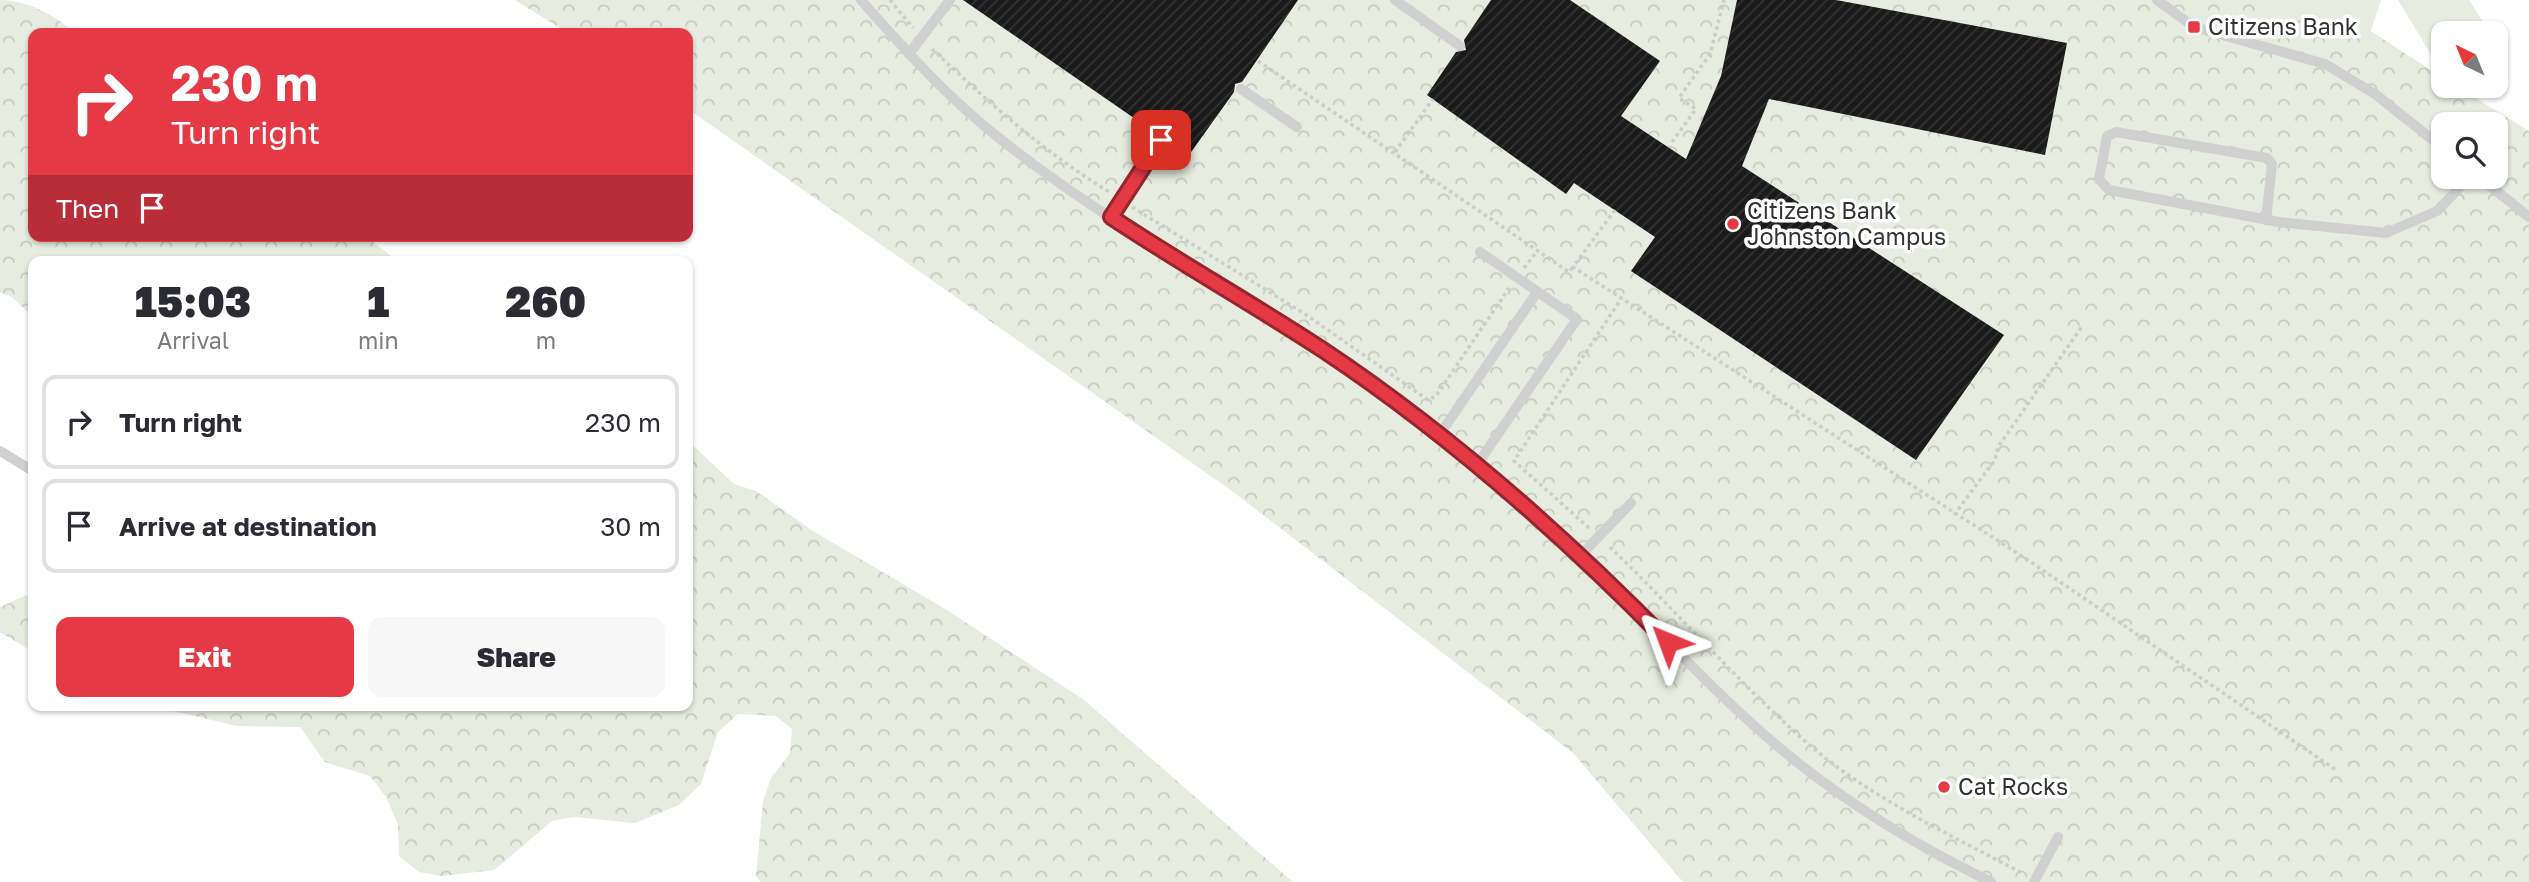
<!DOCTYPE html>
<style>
body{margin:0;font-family:"Golos Text",sans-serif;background:#f7f7f7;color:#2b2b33;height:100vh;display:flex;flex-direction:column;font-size:26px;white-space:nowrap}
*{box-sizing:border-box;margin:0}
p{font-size:23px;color:#7c7c81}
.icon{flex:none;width:38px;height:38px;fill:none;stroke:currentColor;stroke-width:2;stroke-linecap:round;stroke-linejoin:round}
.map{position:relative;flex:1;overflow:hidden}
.panel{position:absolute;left:28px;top:256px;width:665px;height:455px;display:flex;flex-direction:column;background:#fff;border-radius:14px;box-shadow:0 2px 5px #0004}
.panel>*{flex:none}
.hud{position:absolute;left:28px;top:28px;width:665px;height:214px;border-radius:14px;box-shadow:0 2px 5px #0004;background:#e63946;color:#fff;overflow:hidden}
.needle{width:46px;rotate:317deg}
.tools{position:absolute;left:2431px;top:21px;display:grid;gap:14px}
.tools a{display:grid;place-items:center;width:77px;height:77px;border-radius:14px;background:#fff;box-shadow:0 2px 5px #0004;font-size:35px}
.pin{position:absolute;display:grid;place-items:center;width:60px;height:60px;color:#fff;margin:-30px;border-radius:14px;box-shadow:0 4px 10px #0006}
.me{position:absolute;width:77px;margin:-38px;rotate:316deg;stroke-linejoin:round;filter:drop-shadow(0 0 5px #0008)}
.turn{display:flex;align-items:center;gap:24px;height:147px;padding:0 28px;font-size:32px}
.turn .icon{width:91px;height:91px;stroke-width:2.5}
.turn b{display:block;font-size:49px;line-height:60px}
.then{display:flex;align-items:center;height:66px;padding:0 28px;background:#0003;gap:14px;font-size:26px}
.eta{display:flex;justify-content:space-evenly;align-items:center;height:119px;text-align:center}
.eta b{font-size:42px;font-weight:800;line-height:49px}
.cta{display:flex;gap:14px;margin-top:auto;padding:14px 28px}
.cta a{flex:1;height:80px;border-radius:14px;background:#e63946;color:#fff;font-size:28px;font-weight:800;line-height:80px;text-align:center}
.cta a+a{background:#f7f7f7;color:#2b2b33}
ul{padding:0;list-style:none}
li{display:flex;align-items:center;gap:21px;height:94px;margin:0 14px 10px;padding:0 14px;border:4px solid #e1e1e2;border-radius:14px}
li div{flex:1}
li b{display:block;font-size:26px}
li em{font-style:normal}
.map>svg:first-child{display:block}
.forest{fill:url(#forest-crowns);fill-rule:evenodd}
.pitch{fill:#e6ecdf}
.building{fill:url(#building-hatch)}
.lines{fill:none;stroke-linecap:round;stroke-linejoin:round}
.path{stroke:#cdcdcd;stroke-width:3.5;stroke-dasharray:3.5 3.5;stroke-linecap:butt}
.lane{stroke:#d0d0d0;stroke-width:10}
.route-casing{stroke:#96252e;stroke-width:18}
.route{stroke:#e63946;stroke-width:12}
.poi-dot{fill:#e63946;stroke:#fff;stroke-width:2.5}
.labels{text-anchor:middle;stroke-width:7;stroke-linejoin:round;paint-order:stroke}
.poi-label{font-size:23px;fill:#333;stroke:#fff;text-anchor:start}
</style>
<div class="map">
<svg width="2529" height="882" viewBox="0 0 2529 882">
<defs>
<pattern id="forest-crowns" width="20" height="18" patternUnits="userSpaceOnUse" patternTransform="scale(1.75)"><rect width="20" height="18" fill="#e6ecdf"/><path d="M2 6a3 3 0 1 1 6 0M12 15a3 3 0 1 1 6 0" fill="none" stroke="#c6cbc0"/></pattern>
<pattern id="building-hatch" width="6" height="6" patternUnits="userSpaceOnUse" patternTransform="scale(1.75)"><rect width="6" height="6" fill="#1a1a1a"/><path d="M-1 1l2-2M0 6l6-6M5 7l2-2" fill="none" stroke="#333"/></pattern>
</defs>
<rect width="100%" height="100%" fill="#fff"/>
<g class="forest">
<path d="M0 0C28 0 54 15 75 33H33V236H365L398 261H33V317L12 297 0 292Z"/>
<path d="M515 0H2323L2443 78V86H2456L2529 131V882H1683L1573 753 1232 491 688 109V33H568ZM2443 124H2496V177H2443Z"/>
<path d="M688 441 734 484 756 491 813 531 947 610 1084 700 1293 882H760L756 875 763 801 771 778 790 753 792 729 776 716 738 714 718 732 701 784 679 805 635 823 573 817 552 821 494 870 442 876 419 872 399 856 398 824 386 797 370 776 325 762 300 727 237 726 148 705H688Z"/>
<path d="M33 592V652L0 632V607Z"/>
</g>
<g class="pitch">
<path d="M2259 0H2381L2369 36 2257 6Z"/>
<path d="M2398 0H2469L2490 33H2443V74Z"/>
</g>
<g class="building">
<path d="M963 0H1298L1242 82 1235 84 1234 92 1189 155 1168 141 1166 134H1157Z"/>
<path d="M1491 0H1570L1660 61 1621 116 1686 159 1721 76 1737 0H1836L2067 43 2045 155 1769 99 1742 166 2004 335 1916 460 1631 271 1655 237 1574 183 1566 194 1427 95 1456 52 1466 50 1464 40Z"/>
</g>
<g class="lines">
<g class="path">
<path d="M890 0 913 28"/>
<path d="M932 49C988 102 1045 153 1111 193"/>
<path d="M1258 61 1569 272 1573 267"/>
<path d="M1672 142 1696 109 1679 98 1710 54 1724 0"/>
<path d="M1395 152 1433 99"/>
<path d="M1132 207 1305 314 1428 400 1436 396 1509 288"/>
<path d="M1615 210 1573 267 2028 560 2336 770"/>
<path d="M1524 268 1538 250"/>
<path d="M1954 515 1995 460 1998 447 2083 325"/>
<path d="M1589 528 1514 461 1621 299"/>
<path d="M1610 547C1676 611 1737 681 1806 742 1867 796 1952 836 2024 874"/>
</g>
<g class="lane">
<path d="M861 0C904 49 948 98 999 138 1126 239 1273 310 1402 408 1463 454 1525 502 1581 555 1644 615 1701 680 1767 737 1834 796 1911 843 1991 882"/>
<path d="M1395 0 1460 46"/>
<path d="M2157 0 2194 27 2325 64 2375 94 2443 148"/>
<path d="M909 54 950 0"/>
<path d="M1241 89 1297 127"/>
<path d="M2479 177 2529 217"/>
<path d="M1111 217 1161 140"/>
<path d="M2266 220 2272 164 2267 158 2116 132 2107 137 2099 179 2109 190 2279 222 2386 233 2437 211 2470 177"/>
<path d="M1438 437 1537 292"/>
<path d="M0 451 33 471"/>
<path d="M1476 466 1577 319 1480 252"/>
<path d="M1581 555 1631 503"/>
<path d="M2034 882 2058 837"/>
</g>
</g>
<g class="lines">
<g class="route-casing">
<path id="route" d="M1161 140 1111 217C1180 263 1253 304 1323 350 1448 433 1563 535 1668 642"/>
</g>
<use href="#route" class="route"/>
</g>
<g class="poi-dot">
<rect x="2187" y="20" width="14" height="14" rx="3.5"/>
<circle cx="1733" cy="224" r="7"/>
<circle cx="1944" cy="787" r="7"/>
</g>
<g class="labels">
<g class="poi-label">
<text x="2208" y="35">Citizens Bank</text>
<text x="1747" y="219">Citizens Bank<tspan x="1747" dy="26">Johnston Campus</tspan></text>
<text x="1958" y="795">Cat Rocks</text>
</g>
</g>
</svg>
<div class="tools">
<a><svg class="needle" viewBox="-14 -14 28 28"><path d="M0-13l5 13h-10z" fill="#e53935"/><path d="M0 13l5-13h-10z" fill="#7c7c81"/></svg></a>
<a><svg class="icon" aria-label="search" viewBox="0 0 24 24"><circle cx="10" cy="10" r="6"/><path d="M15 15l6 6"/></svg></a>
</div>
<div class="pin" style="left:1161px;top:140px;background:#d93025"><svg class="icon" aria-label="arrive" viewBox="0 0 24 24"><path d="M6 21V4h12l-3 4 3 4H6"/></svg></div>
<svg class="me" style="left:1668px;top:642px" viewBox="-20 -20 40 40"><path d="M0-17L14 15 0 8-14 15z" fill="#e63946" stroke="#fff" stroke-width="4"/></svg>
<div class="hud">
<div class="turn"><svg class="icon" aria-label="right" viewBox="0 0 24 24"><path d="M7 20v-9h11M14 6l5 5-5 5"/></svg><div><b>230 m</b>Turn right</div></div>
<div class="then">Then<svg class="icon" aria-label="arrive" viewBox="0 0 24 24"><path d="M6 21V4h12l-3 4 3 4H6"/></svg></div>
</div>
<section class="panel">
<div class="eta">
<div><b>15:03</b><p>Arrival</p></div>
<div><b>1</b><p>min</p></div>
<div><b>260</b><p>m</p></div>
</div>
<ul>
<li><svg class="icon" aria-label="right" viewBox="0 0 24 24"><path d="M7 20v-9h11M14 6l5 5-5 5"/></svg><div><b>Turn right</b></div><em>230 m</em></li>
<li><svg class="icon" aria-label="arrive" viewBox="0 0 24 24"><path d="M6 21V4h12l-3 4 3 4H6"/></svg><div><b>Arrive at destination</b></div><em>30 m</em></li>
</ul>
<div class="cta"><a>Exit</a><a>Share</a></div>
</section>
</div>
